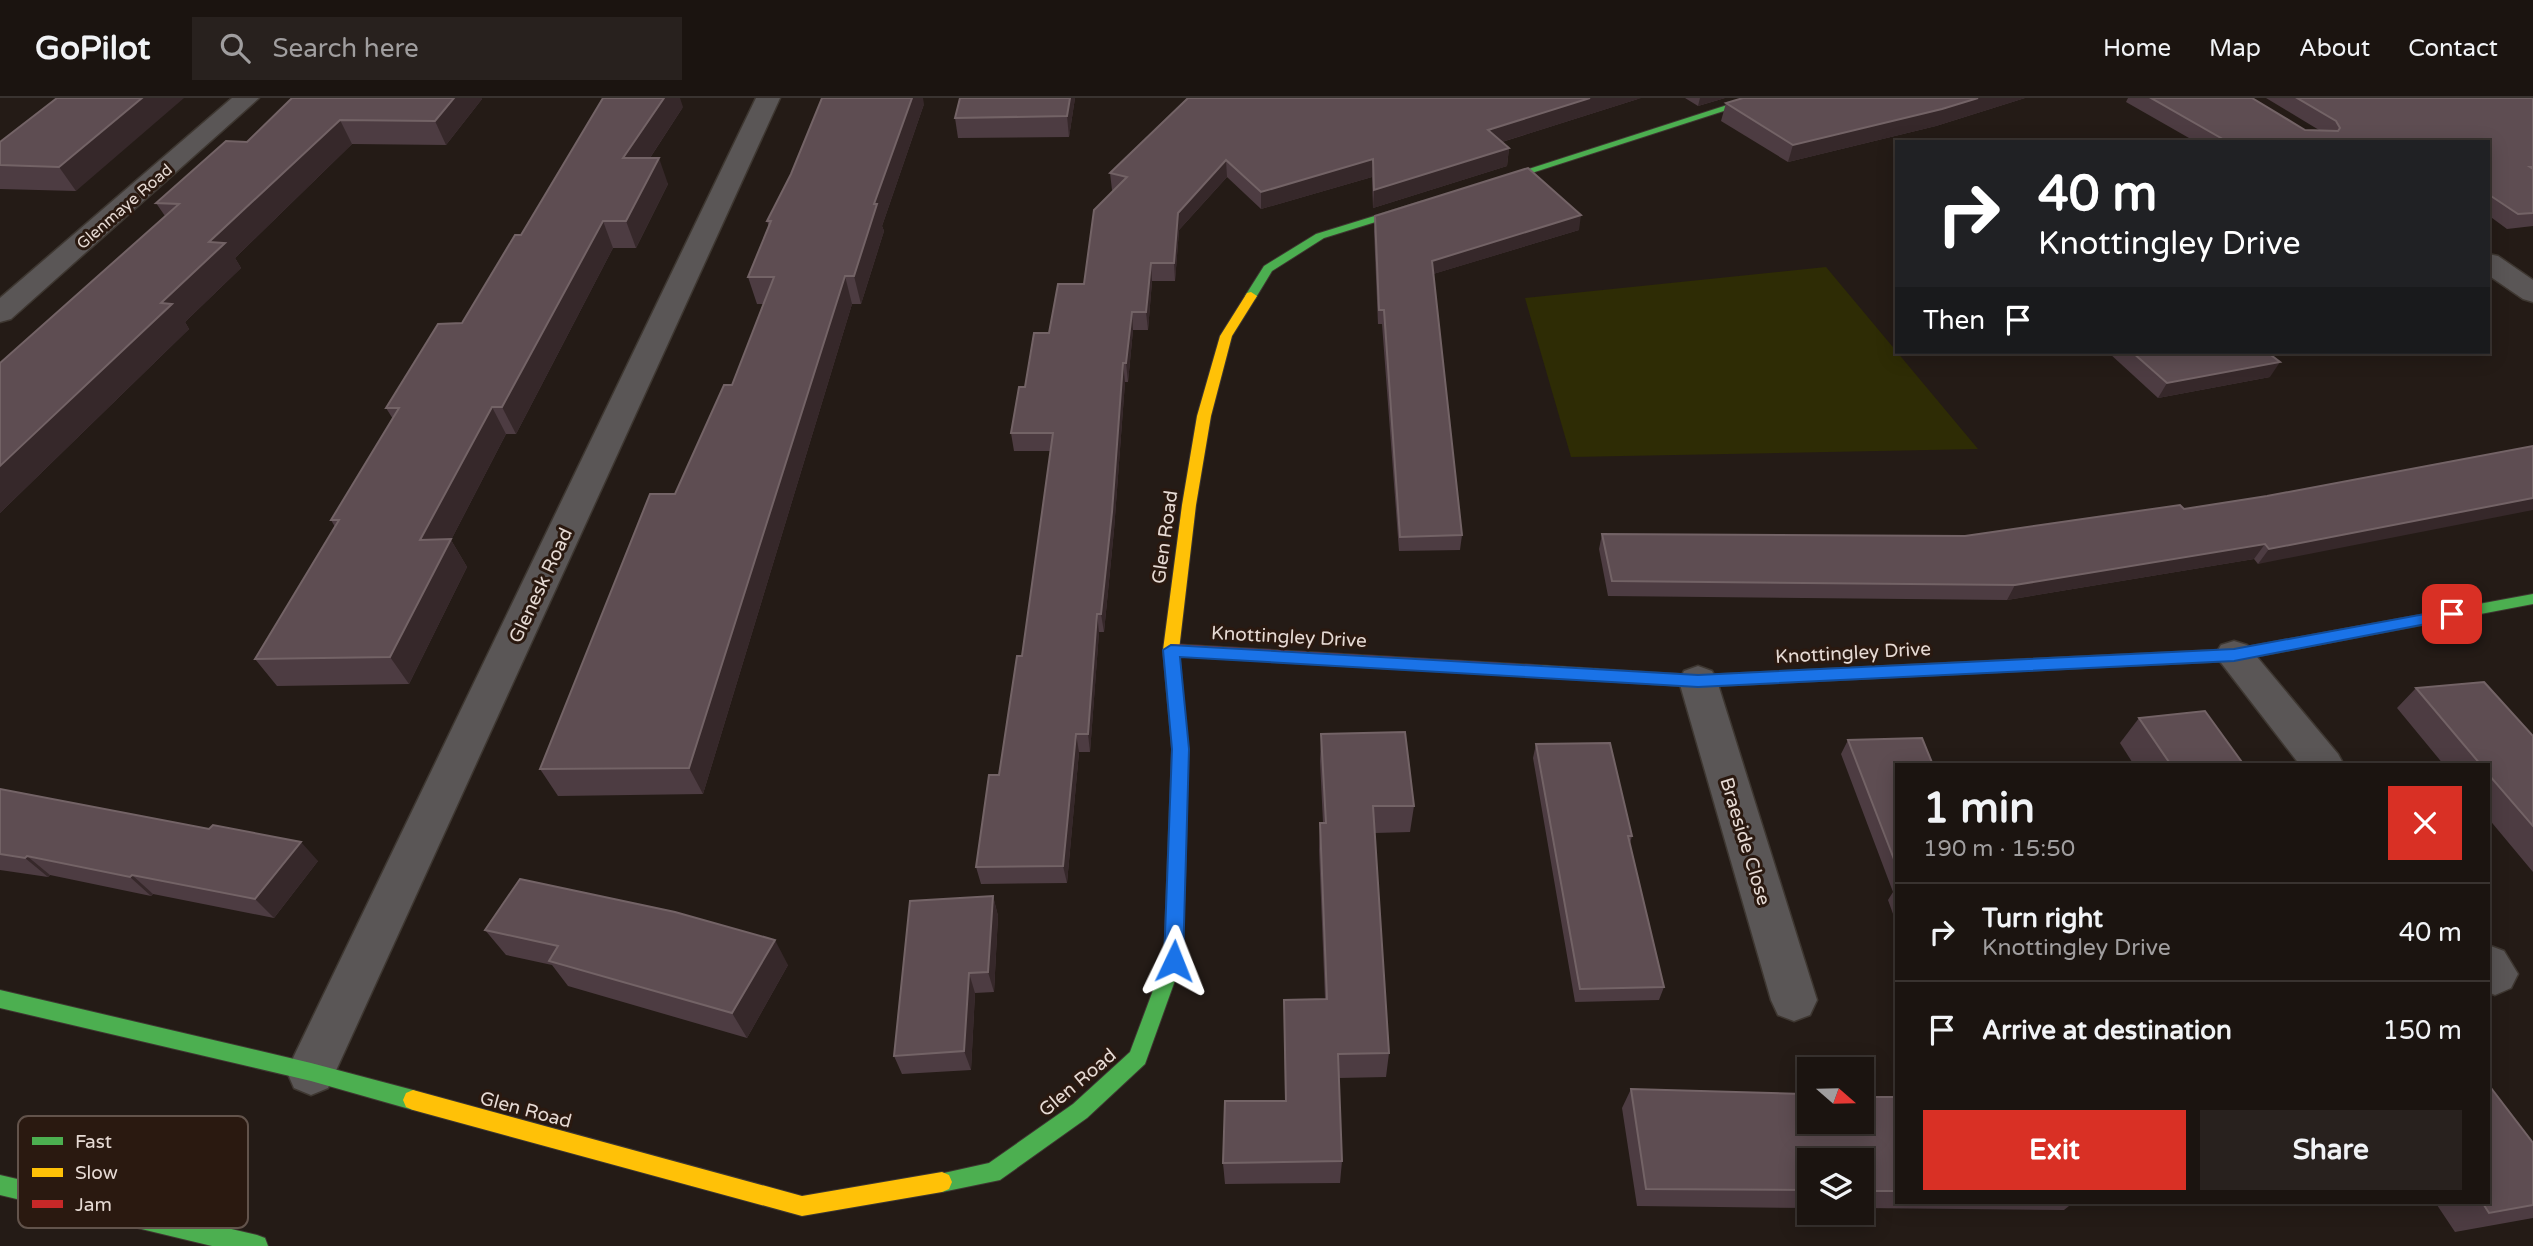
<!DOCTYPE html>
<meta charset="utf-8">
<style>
body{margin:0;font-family:"Varela Round",sans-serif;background:#28211e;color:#f1f3f6;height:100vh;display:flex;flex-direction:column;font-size:26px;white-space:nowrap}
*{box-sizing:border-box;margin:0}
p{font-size:23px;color:#a09e9f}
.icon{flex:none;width:38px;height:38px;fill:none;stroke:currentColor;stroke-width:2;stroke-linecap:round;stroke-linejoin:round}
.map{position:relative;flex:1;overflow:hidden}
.details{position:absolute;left:1895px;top:665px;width:595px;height:441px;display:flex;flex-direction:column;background:#1b1410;border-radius:0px;box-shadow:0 4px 18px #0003,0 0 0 2px #393330}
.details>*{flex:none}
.top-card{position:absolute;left:1895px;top:42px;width:595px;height:214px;border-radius:0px;box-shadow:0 4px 18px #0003,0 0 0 2px #393330;background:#202124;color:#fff;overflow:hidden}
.needle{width:46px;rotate:110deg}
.buttons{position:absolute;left:1797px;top:959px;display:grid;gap:14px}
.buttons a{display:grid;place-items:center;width:77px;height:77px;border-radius:0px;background:#1b1410;box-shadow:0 4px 18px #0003,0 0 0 2px #393330;font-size:35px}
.pin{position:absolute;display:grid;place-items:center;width:60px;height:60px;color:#fff;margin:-30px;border-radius:14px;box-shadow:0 4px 10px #0006}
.me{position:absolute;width:77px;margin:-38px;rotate:2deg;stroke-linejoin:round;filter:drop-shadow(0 0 5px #0008)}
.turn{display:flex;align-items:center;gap:24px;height:147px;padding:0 28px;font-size:32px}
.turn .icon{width:91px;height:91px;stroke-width:2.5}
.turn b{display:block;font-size:49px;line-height:60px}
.then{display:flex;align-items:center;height:66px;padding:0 28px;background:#0003;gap:14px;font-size:26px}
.round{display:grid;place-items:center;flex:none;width:74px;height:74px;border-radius:0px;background:#28211e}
.overview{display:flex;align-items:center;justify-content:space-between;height:119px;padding:0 28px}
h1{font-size:42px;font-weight:700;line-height:52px}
.button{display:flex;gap:14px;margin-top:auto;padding:14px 28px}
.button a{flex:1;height:80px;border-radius:0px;background:#d93025;color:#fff;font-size:28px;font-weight:700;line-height:80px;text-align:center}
.button a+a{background:#28211e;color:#f1f3f6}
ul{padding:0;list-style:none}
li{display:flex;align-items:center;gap:21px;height:98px;padding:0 28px;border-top:2px solid #393330}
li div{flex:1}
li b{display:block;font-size:26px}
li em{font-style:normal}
header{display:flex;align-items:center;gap:42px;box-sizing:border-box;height:98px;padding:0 35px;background:#1b1410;border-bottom:2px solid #393330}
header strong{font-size:33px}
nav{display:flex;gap:38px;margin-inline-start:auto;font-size:24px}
.search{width:490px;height:63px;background:#28211e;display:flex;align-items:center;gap:18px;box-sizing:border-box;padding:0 24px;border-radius:0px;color:#a09e9f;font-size:26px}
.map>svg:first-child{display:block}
.green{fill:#2e2c05}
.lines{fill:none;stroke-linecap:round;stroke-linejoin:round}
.street-casing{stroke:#3e3731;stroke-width:3}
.fast-casing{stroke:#3e3731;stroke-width:2}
.slow-casing{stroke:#3e3731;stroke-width:2}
.jam-casing{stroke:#3e3731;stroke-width:2}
.street{fill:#5a5656;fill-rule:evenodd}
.fast{fill:#4caf50;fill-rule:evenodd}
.slow{fill:#ffc107;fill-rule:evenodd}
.jam{fill:#c62828;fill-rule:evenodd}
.wall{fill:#4d3c42}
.shaded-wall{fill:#36282a}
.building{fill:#5e4d52;stroke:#736366;stroke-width:2}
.route{fill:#1a73e8;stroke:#114b97;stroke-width:2}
.labels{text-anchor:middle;stroke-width:6;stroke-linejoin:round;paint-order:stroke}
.far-street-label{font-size:16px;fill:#e6dad4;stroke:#2a1910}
.street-label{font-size:19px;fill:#e6dad4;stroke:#2a1910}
.key{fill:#2a1910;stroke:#62534b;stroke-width:2}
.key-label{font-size:19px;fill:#e6dad4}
</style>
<header>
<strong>GoPilot</strong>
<div class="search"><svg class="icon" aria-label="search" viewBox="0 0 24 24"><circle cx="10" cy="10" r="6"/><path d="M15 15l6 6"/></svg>Search here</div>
<nav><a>Home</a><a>Map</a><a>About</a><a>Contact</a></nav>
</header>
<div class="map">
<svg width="2533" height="1148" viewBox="0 0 2533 1148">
<rect width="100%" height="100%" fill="#241b16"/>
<path class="green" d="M1826 169 1978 351 1571 359 1525 200Z"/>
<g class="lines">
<g class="street-casing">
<g id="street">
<path d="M232 0H259L11 221 0 224V200Z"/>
<path d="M756 0H780L328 990 311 997 294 990 287 974 294 958Z"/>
<path d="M2488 156 2498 158 2533 182V204L2523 201 2488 177Z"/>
<path d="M2234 543 2247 547 2338 656 2344 667H2300L2215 557 2221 547Z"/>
<path d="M1698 568 1712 573 1717 583 1817 902 1810 917 1794 923 1778 917 1771 902 1679 583 1684 573Z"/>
<path d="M2488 847 2504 853 2518 876 2511 890 2495 897 2488 894Z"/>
</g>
</g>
<g class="fast-casing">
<g id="fast">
<path d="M1749 0H1764L1485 90 1476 88Z"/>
<path d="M1423 103 1429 106 1427 108 1324 140 1272 173 1255 201H1247L1245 198 1264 168 1316 136Z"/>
<path d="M2533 496V506L2234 563 2086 570 2078 564 2086 558 2234 551Z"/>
<path d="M1177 748 1183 750 1186 755 1182 863 1145 966 1087 1020 1000 1082 942 1094 935 1091 932 1084 935 1077 989 1065 1073 1006 1130 954 1164 863 1168 755 1171 750Z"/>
<path d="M0 892 311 965 413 992 420 995 423 1002 420 1009 413 1012 311 983 0 910Z"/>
<path d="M0 1077 257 1137 265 1140 268 1148H212L0 1097Z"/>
</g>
</g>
<g class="slow-casing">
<g id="slow">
<path d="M1251 194 1257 198 1232 238 1211 318 1196 407 1179 552 1188 651 1186 755 1183 760 1177 762 1171 760 1168 755 1172 651 1163 552 1182 407 1197 318 1220 238 1247 195Z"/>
<path d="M2086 558 2094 564 2086 570 1698 589 1535 579 1527 573 1535 567 1698 577Z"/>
<path d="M413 992 802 1098 942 1074 949 1077 952 1084 949 1091 942 1094 802 1118 413 1012 406 1009 403 1002 406 995Z"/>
</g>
</g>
<g class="jam-casing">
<path id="jam" d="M1171 546 1535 567 1543 573 1535 579 1171 558 1163 552Z"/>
</g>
<use href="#street" class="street"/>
<use href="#fast" class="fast"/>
<use href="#slow" class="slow"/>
<use href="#jam" class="jam"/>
</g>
<g class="wall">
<path d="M57 0 76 93 0 91V44Z"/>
<path d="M292 0 482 1 446 47 352 46 235 160 241 170 185 224 189 231 0 415V265L165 118 156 105 247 44Z"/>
<path d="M1075 0 1069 39 958 40 955 20Z"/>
<path d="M1641 0 1502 44 1509 50 1507 68 1373 110 1372 79 1261 111 1227 79 1179 132 1175 183H1152L1148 232H1133L1128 284H1125L1114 432 1104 534H1099L1090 654H1079L1067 785 981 786 976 769 999 677 1022 558 1051 353H1014L1011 335 1025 289 1049 235 1084 186 1114 93 1112 92 1110 75Z"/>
<path d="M1685 0H1725L1698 8Z"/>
<path d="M1743 0H2025L1936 28 1788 64 1721 23 1726 5Z"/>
<path d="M2128 0H2252L2305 32H2319L2266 0H2533V128L2507 131 2488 117V44H2196L2126 4Z"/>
<path d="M924 6 882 128 884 133 861 206H852L703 696 558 698 540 671 675 396 732 287 763 206H757L748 179 769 129 767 123Z"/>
<path d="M683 9 650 60 668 86 636 150H613L516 336H506L451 442 467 469 409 586 277 588 255 561 335 429 331 422 393 321 386 310 462 225 521 137Z"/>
<path d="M1375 118 1579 132 1433 176 1462 437 1460 452 1399 453 1382 226H1378L1374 133Z"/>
<path d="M2109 254H2267L2270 279 2158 300 2109 255Z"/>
<path d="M2533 348 2258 466 2254 461 2007 502 1608 498 1599 451 1602 436 1965 438 2184 411 2267 398Z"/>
<path d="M2416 590 2533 638V774L2488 720V667H2444L2397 610Z"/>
<path d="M2139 620 2244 667H2134L2120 645Z"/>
<path d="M1321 636 1414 708 1410 734 1375 735 1389 955 1386 979 1339 980 1342 1063 1340 1085 1225 1086 1223 1065 1285 1003 1284 902 1325 901 1319 752 1320 725H1323L1320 663Z"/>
<path d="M1848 642 1897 667V827L1888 802 1893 794 1841 656Z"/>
<path d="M1536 646 1632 738 1630 745 1664 889 1659 902 1575 904 1533 660Z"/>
<path d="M0 691 318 763 274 820 153 796 151 798 50 777 48 779 0 772Z"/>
<path d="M993 798 998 818 994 894 975 895 971 972 902 976 894 958Z"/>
<path d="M485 832 788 867 747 940 568 888 552 867 506 857Z"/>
<path d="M1631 991 1804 999H1897V1104H2074L2064 1112 1862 1110V1062H1810V1110L1637 1108 1622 1010Z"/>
<path d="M2533 1045V1120L2455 1134 2435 1104H2488Z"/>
</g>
<g class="shaded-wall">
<path d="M142 0H184L76 93 59 69Z"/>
<path d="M454 0H482V1L446 47 435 23Z"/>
<path d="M664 0H680L683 9 633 86 623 60Z"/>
<path d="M912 0H923L924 6 882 128 884 133 861 206 854 178 874 106Z"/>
<path d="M1070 0H1075L1069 39 1067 18Z"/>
<path d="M1590 0H1641L1486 49 1488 32Z"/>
<path d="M1700 0H1725L1698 8Z"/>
<path d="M1978 0H2025L1936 28 1788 64 1793 47Z"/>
<path d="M340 22 352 46 235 160 241 170 185 224 189 231 0 415V368L161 205 209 144Z"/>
<path d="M1509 50 1507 68 1373 110 1374 92Z"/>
<path d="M659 60 668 86 636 150 626 123Z"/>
<path d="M1373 61 1372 79 1261 111V94Z"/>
<path d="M1226 62 1227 79 1179 132 1175 183 1174 165 1178 115Z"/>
<path d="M1581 117 1579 132 1430 177 1432 163Z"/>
<path d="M603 123 613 150 516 336 502 309Z"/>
<path d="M1151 165 1152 183 1148 232 1146 214Z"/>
<path d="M845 178 852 206 703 696 689 670Z"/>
<path d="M1132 214 1133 232 1128 284 1126 265Z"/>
<path d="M2280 264 2270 279 2158 300 2167 285Z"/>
<path d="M1123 265 1125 284 1114 432 1104 534 1101 516Z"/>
<path d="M492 309 506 336 451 442 467 469 409 586 390 559 420 442Z"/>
<path d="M2533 400V412L2258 466 2269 451Z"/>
<path d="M2265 446 2254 461 2007 502 2015 487Z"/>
<path d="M1097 516 1099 534 1090 654 1088 636Z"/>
<path d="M1076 636 1079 654 1067 785 1063 768Z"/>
<path d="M301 744 318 763 274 820 255 801Z"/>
<path d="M27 758 50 777 48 779 25 760Z"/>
<path d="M132 777 153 796 151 798 130 779Z"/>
<path d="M993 798 998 818 994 894 988 874Z"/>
<path d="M775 842 788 867 747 940 732 915Z"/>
<path d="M969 875 975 895 971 972 964 953Z"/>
</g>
<g class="building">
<path d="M57 0H142L59 69 0 67V44Z"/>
<path d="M292 0H454L435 23 340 22 209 144 225 145 161 205 172 206 0 368V265L179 106 156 105 226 43 247 44Z"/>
<path d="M603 0H664L623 60H659L626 123H603L502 309H492L420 442 451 441 390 559 255 561 339 422H331L399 310H386L438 226 462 225 515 137H521Z"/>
<path d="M822 0H912L874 106H877L854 178H845L689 670 540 671 650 396H675L724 287H732L774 179H748L771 123H767L791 76Z"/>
<path d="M960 0H1070L1067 18 955 20Z"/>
<path d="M1188 0H1590L1488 32 1509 50 1374 92 1373 61 1261 94 1226 62 1178 115 1174 165H1151L1146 214H1132L1126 265H1123L1112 414 1101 516H1097L1088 636H1076L1063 768 976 769 989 677H999L1017 558H1022L1053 335H1011L1019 289H1025L1034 235H1049L1058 186H1084L1094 112 1127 79 1110 75Z"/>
<path d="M1743 0H1978L1942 11 1793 47 1726 5Z"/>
<path d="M2151 0H2252L2305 32 2338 33 2340 30 2336 23 2297 0H2533V69H2530L2533 71V115L2518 116 2488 96V44H2228Z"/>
<path d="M1528 70 1581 117 1432 163 1462 437 1400 439 1384 212H1379L1375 118Z"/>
<path d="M2132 254H2267L2280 264 2167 285Z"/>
<path d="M2533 348V400L2269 451 2265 446 2015 487 1612 483 1602 436 1965 438 2180 407 2184 411 2267 398Z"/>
<path d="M2484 584 2533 638V728L2488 676V667H2481L2416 590Z"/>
<path d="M2205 613 2244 667H2171L2139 620Z"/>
<path d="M1405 634 1414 708H1373L1389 955 1338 956 1342 1063 1223 1065 1225 1003H1286L1284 902 1327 901 1320 725H1326L1321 636Z"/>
<path d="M1922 640 1933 667H1897V769L1848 642Z"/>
<path d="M1610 645 1632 738H1628L1664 889 1580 891 1536 646Z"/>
<path d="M0 691 209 731 213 727 301 744 255 801 132 777 130 779 27 758 25 760 0 756Z"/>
<path d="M520 781 675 814 775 842 732 915 549 863 558 848 485 832Z"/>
<path d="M993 798 988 874 969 875 964 953 894 958 910 803Z"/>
<path d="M2488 986 2533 1045V1107L2489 1115 2482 1104H2488Z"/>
<path d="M1631 991 1803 996 1804 999H1810V1024H1862V999H1897V1093H1862V1062H1810V1092L1646 1091Z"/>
</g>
<path class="route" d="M2452 511 2459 516 2457 520 2234 563 1698 589 1180 559 1189 651 1183 863 1180 869 1174 871 1167 869 1164 863 1172 651 1163 552 1171 547 1698 577 2234 551Z"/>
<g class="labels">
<g class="far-street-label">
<text transform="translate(124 108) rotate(-41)" y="6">Glenmaye Road</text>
</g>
<g class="street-label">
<text transform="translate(1164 439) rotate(-82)" y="7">Glen Road</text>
<text transform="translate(540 487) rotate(-65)" y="7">Glenesk Road</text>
<text transform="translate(1289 538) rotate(3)" y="7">Knottingley Drive</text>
<text transform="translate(1853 554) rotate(-3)" y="7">Knottingley Drive</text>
<text transform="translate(1746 743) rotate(73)" y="7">Braeside Close</text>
<text transform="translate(1077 984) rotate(-40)" y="7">Glen Road</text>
<text transform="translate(526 1011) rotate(15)" y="7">Glen Road</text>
</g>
</g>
<rect x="18" y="1018" width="230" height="112" rx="10" class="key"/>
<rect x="32" y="1039" width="31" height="8" fill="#4caf50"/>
<rect x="32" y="1070" width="31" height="9" fill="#ffc107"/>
<rect x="32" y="1102" width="31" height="8" fill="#c62828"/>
<g class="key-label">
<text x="75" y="1050">Fast</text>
<text x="75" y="1081">Slow</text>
<text x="75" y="1113">Jam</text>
</g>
</svg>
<div class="buttons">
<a><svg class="needle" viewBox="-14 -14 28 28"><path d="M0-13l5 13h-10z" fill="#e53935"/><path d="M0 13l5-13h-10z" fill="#a09e9f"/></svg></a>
<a><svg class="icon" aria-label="layers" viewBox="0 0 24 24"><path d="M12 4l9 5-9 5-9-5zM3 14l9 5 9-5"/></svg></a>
</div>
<div class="pin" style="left:2452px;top:516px;background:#d93025"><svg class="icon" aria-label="arrive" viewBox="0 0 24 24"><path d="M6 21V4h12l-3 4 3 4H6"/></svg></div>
<svg class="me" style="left:1174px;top:863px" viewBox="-20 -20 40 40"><path d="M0-17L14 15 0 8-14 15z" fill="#1a73e8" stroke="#fff" stroke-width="4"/></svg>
<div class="top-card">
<div class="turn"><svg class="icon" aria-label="right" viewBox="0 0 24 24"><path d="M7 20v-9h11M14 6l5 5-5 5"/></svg><div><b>40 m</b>Knottingley Drive</div></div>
<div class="then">Then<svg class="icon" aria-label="arrive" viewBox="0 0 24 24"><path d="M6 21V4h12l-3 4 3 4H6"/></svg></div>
</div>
<section class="details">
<div class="overview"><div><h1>1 min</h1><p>190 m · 15:50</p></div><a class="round" style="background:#d93025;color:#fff"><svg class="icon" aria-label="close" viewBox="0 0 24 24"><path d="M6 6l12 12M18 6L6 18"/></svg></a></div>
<ul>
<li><svg class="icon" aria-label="right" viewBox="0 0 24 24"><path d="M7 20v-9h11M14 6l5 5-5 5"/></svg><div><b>Turn right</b><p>Knottingley Drive</p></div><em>40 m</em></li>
<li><svg class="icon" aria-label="arrive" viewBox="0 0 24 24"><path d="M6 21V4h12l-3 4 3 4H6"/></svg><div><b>Arrive at destination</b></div><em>150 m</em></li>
</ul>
<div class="button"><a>Exit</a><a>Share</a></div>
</section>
</div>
